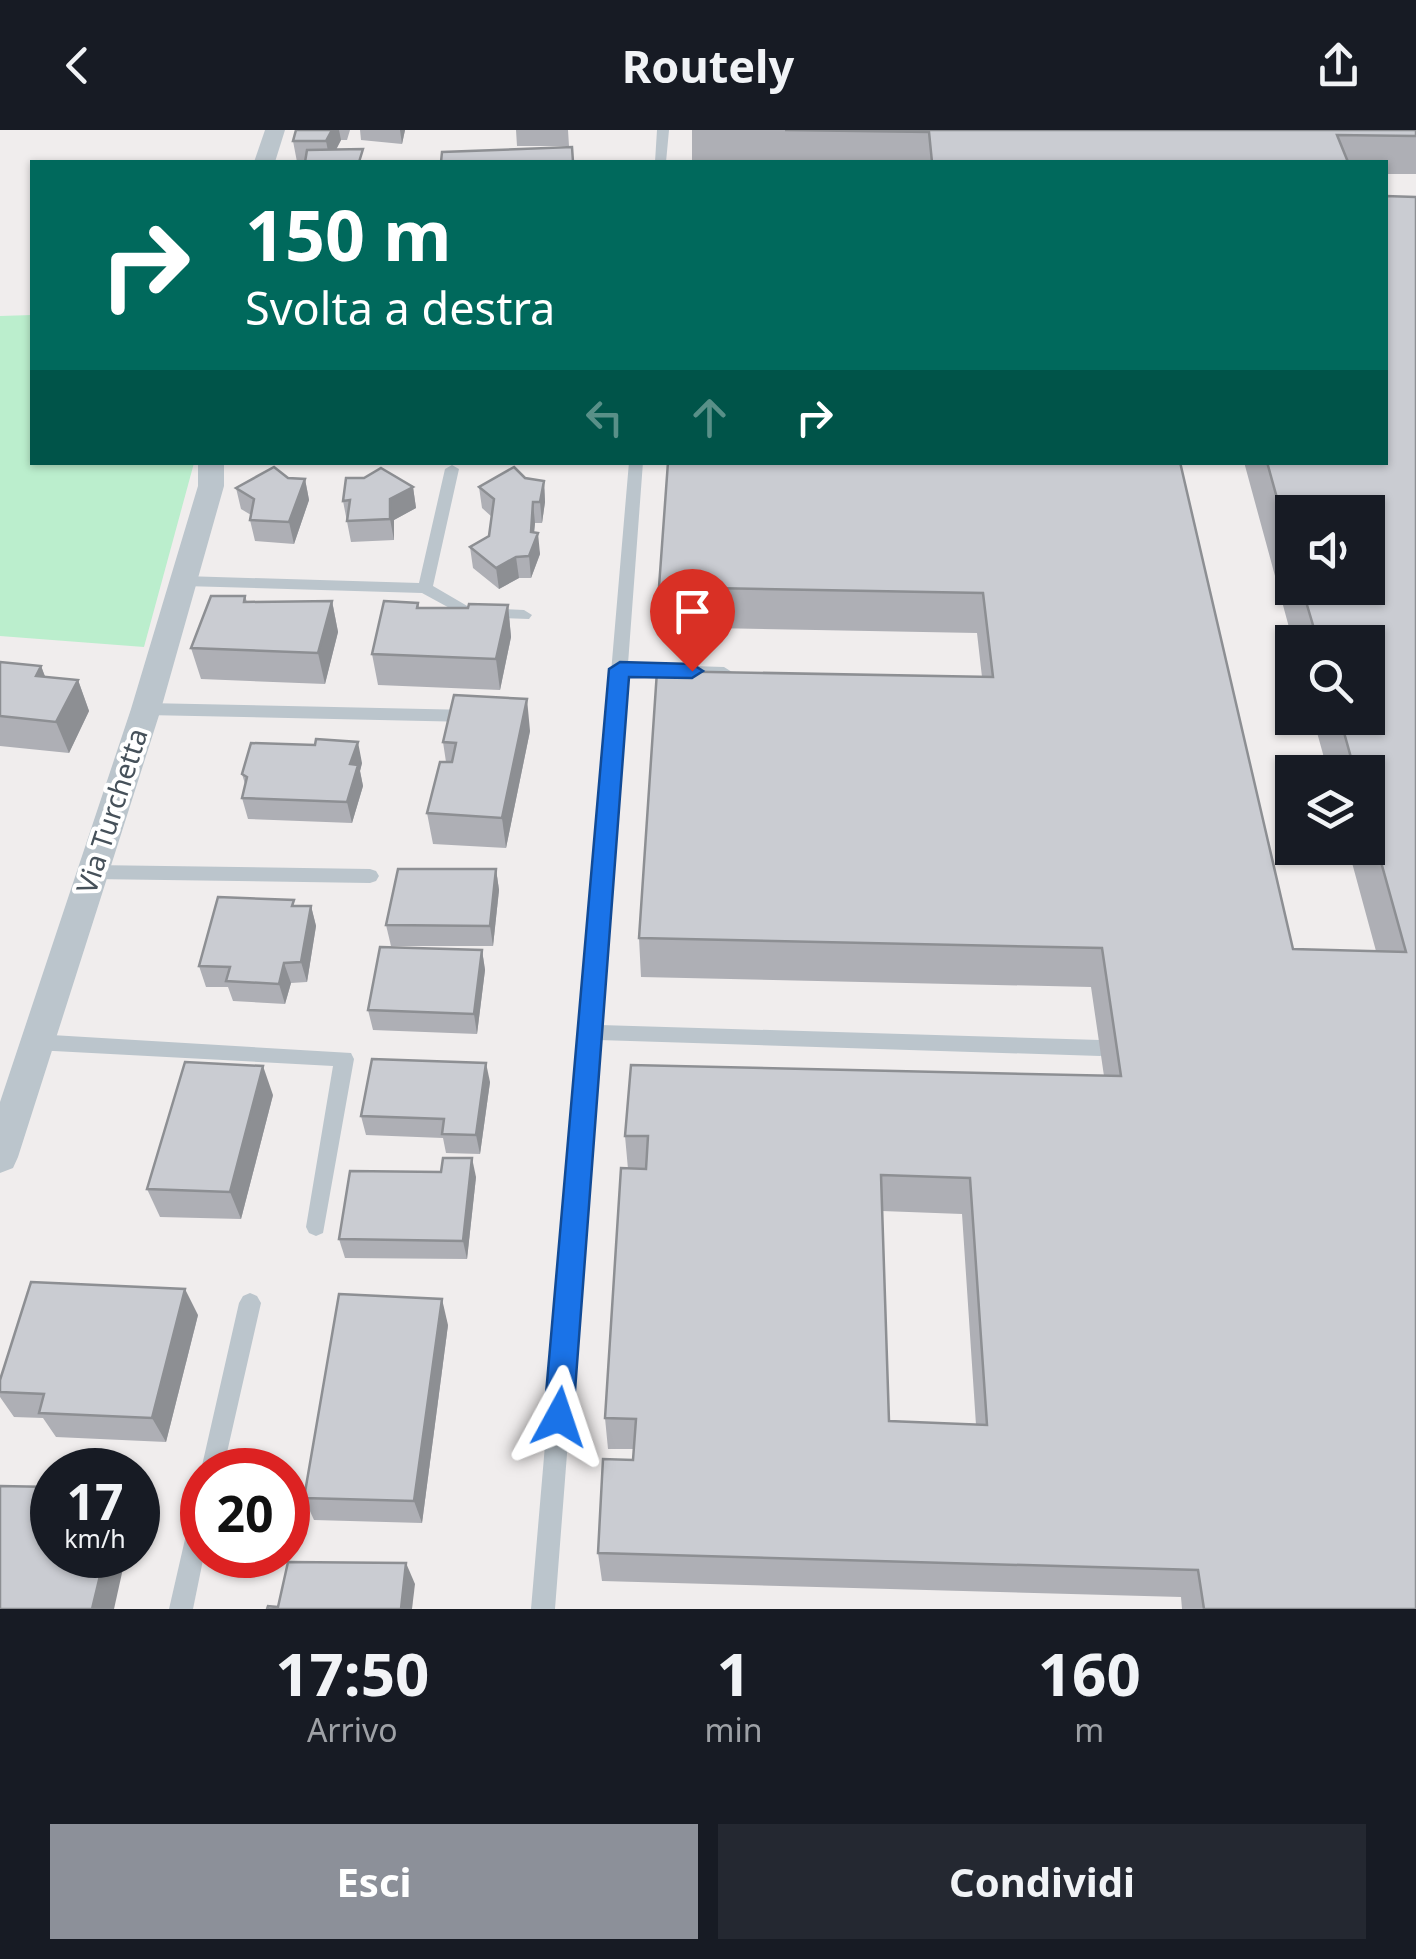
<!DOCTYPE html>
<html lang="it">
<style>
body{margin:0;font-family:"Noto Sans",sans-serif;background:#242831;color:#f1f3f6;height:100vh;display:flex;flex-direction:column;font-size:38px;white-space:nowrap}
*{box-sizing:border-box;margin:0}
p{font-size:32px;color:#9ea1a6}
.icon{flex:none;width:55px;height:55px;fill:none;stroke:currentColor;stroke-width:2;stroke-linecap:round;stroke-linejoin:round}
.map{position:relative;height:1479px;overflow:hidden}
.side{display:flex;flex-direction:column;background:#171b24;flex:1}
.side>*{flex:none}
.banner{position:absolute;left:30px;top:30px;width:1358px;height:305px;border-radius:0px;box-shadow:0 2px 8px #0004;background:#00695c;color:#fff;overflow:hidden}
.tools{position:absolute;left:1275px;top:365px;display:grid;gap:20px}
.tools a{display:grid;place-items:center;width:110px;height:110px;border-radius:0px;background:#171b24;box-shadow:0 2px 8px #0004;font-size:50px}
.speed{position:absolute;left:30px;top:1318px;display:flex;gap:20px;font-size:50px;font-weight:700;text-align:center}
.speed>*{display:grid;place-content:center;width:130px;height:130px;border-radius:50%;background:#171b24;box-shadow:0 2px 8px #0004;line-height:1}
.speed small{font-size:25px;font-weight:400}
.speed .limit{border:15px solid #d22;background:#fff;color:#111}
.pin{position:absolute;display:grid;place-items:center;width:85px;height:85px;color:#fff;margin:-102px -42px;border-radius:50% 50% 50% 0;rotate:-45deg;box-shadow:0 0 10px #0007}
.pin .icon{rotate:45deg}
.me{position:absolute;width:110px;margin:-55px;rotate:5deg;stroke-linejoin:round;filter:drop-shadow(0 0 8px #0008)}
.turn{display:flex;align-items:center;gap:35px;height:210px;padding:0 50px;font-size:45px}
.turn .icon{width:130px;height:130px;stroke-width:2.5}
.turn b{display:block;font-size:70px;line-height:85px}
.lanes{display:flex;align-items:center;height:95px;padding:0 50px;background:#0003;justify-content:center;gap:50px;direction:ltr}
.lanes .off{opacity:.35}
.eta{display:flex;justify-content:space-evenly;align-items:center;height:170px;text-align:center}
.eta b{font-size:60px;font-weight:700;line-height:70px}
.primary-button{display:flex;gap:20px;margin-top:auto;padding:20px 50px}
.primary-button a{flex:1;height:115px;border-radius:0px;background:#8c9099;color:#fff;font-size:40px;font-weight:700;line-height:115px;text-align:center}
.primary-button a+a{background:#242831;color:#f1f3f6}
header{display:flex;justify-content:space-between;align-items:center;height:130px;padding:0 50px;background:#171b24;font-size:45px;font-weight:700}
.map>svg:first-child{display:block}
.green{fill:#bbeecd}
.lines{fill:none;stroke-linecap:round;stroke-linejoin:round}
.lane{fill:#bbc5cc;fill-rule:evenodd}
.street{fill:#bbc5cc;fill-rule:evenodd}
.wall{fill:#aeafb5;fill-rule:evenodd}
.shaded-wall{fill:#8d8f93}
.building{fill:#caccd2;stroke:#8d8f93;stroke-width:2.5;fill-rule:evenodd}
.route{fill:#1a73e8;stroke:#114b97;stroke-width:2.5}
.labels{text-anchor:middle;stroke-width:8;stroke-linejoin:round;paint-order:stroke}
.street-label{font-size:28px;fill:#46515a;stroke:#fff}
</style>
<header><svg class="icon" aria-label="back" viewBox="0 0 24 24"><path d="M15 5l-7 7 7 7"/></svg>Routely<svg class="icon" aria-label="share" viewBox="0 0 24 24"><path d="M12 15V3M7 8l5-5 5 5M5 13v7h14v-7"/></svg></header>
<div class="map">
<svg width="1416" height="1479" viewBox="0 0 1416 1479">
<rect width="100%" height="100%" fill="#f0eded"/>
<path class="green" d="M32 185V332L194 333 144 517 0 506V186Z"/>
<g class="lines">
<g class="lane">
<path d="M657 0H669L666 32H655Z"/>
<path d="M629 332H643L628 534 724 537 732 542 724 547 627 545 600 895 1100 910 1107 912 1109 918 1107 924 1100 926 599 910 555 1479H531Z"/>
<path d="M452 335 459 339 433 456 469 477 524 480 532 485 529 489 466 487 422 463 184 456 176 451 184 446 419 453 445 339Z"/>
<path d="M146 573 471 580 479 586 471 592 146 585 138 579Z"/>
<path d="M92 735 370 739 376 741 379 746 376 751 370 753 92 749 86 747 83 742 86 737Z"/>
<path d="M35 904 351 923 354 929 323 1103 316 1106 309 1103 306 1097 333 936 35 920 28 918 26 912 28 906Z"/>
<path d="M250 1163 257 1166 261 1173 223 1340H202V1344L201 1340 239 1173 243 1166Z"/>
<path d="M202 1372 204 1425 193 1479H169L191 1383 194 1375Z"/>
</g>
<g class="street">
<path d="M265 0H285L275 32H254Z"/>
<path d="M198 332H224V356L161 579 18 1027 13 1038 0 1043V972L131 579 198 356Z"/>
</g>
</g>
<g class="wall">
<path d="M296 0H350L347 10H341L336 20 305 31 297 32 293 11Z"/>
<path d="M360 0H405L402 14 361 10Z"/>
<path d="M516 0H568L569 16H517Z"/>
<path d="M692 0H1416V44H1385V32H692Z"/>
<path d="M1416 67V1479H1182L1181 1467 602 1451 598 1423 633 1330 634 1319H608L605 1288 628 1039 625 1006 1104 946 1091 857 641 847 639 808 982 547 977 503 660 497 659 457 1180 332 1293 819 1376 821 1348 718H1368V642H1328L1313 588H1368V512H1293L1244 332H1385ZM1292 382 1368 458H1292ZM882 1081 962 1084 976 1295 889 1291Z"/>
<path d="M288 348 305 349 309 370 294 414 255 411 250 390 251 385 241 379 236 358Z"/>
<path d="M525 348 544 351 545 372 542 393H535L534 402 540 424 531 448H519L499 459 473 438 470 417 489 406 492 387 482 378 479 357Z"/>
<path d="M413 357 416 378 394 390V410L351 412 343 371Z"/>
<path d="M245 466 247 472 332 471 338 502 325 554 201 549 191 518Z"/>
<path d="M418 473 419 478H468L508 475 511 507 500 560 378 555 372 524Z"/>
<path d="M0 532 41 536 45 547 78 550 89 581 69 623 0 616Z"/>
<path d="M530 601 506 718 433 714 427 683 446 632 443 612Z"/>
<path d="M362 633 360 641 363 656 352 693 248 689 242 668 245 654 242 644Z"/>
<path d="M496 739 499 760 493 816H391L386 795Z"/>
<path d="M296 776H311L316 796 307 852 291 853 285 874 233 871 228 857H206L199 836Z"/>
<path d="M482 820 485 840 477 904 373 900 368 880Z"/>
<path d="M490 952 480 1024 446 1023 443 1008 366 1005 361 986Z"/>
<path d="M273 965 241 1089 160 1087 147 1059Z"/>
<path d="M476 1047 467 1129 345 1128 339 1109Z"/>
<path d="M198 1185 166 1312 56 1307 43 1288 14 1287 0 1267V1250Z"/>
<path d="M448 1195 422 1393 314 1390 304 1368Z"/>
</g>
<g class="shaded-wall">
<path d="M332 0H339L341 10 330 31 326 11Z"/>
<path d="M400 0H405L402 14Z"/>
<path d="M305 349 309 370 294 414 289 392Z"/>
<path d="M544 351 545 372 542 393 540 372Z"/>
<path d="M413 357 416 378 394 390V410L390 389V369Z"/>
<path d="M533 372 535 393 533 414 538 403 540 424 531 448 529 426Z"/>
<path d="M516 427 519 448 499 459 496 438Z"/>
<path d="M332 471 338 502 325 554 318 523Z"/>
<path d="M508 475 511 507 500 560 496 529Z"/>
<path d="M41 536 53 567 36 546Z"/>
<path d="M78 550 89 581 69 623 56 592Z"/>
<path d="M527 569 530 601 506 718 502 688Z"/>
<path d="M358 612 362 633 360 641 363 656 352 693 347 672 350 634Z"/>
<path d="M496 739 499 760 493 816 490 796Z"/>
<path d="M311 776 316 796 307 852 301 832Z"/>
<path d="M482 820 485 840 477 904 474 884Z"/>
<path d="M284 833 291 853 285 874 279 854Z"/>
<path d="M486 933 490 952 480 1024 476 1005Z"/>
<path d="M263 936 273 965 241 1089 230 1062Z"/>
<path d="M472 1028 476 1047 467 1129 463 1111Z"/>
<path d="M185 1159 198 1185 166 1312 152 1288Z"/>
<path d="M442 1169 448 1195 422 1393 414 1371Z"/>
<path d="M105 1425H126L114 1479H92Z"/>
<path d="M406 1433 415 1454 412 1479H401Z"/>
</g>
<g class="building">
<path d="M296 0H332L326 11H293Z"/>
<path d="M785 0H1416V6L1337 5 1348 32H932L929 2Z"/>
<path d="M572 17 573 32H441L442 22Z"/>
<path d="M363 19 359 32H305L307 20Z"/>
<path d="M1385 66 1416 67V1479H1204L1198 1440 598 1423 603 1329 633 1330 636 1289 605 1288 621 1038 646 1039 648 1006H625L631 935 1121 946 1102 818 639 808 657 541 993 547 983 463 659 457 668 332H1180L1293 819 1406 822 1368 685V642H1355L1340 588H1368V512H1318L1302 458H1368V382H1292V422L1267 332H1385ZM881 1045 970 1048 987 1295 889 1291Z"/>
<path d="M274 337 288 348 305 349 289 392 250 390 254 369 236 358Z"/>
<path d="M514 337 525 348 544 351 540 372H533L531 402 538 403 529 426 516 427 496 438 470 417 489 406 494 369 479 357Z"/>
<path d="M381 338 413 357 390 369V389L347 391 350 370 343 371 346 348H364Z"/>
<path d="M211 466H245L244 472 332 471 318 523 191 518Z"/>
<path d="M384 471 418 473 417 478H468L469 474 508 475 496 529 372 524Z"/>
<path d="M0 532 41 536 36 546 78 550 56 592 0 586Z"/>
<path d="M454 565 527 569 502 688 427 683 440 632H452L456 613 443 612Z"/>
<path d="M316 609 358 612 350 634 358 635 347 672 242 668 247 647 242 644 251 613 315 615Z"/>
<path d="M398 739H496L490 796 386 795Z"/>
<path d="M218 767 294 770 292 776H311L301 832 284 833 279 854 226 851 230 837 199 836Z"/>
<path d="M380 817 482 820 474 884 368 880Z"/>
<path d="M372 929 486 933 476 1005 442 1004 444 989 361 986Z"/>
<path d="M185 932 263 936 230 1062 147 1059Z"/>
<path d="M443 1028H472L463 1111 339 1109 350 1041 441 1042Z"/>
<path d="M31 1152 185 1159 152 1288 39 1283 44 1264 0 1262V1250Z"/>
<path d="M339 1164 442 1169 414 1371 304 1368Z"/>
<path d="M0 1356 52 1357V1425H105L92 1479H0Z"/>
<path d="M288 1432 406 1433 401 1479H267L268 1476 278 1477Z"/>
</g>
<path class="route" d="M620 532 692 534 703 541 692 548 629 547 573 1287 569 1297 559 1301 549 1297 544 1287 609 539Z"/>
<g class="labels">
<g class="street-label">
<text transform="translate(112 681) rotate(-72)" y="10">Via Turchetta</text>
</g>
</g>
</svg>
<div class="tools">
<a><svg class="icon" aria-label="sound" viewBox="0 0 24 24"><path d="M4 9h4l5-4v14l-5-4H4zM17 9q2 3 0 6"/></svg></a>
<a><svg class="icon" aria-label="search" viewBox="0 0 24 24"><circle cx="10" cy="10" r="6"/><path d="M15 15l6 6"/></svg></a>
<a><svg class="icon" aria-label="layers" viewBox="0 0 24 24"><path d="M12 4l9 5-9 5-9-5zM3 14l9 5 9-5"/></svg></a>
</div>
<div class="speed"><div>17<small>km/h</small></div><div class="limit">20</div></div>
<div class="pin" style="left:692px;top:541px;background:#d93025"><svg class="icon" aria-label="arrive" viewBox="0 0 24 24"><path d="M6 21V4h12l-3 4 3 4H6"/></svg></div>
<svg class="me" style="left:559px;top:1287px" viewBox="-20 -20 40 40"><path d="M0-17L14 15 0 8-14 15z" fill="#1a73e8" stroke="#fff" stroke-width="4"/></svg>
<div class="banner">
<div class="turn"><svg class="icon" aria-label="right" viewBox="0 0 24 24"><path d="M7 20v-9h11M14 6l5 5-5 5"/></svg><div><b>150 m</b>Svolta a destra</div></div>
<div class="lanes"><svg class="icon off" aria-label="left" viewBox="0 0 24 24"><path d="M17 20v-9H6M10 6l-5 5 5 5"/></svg><svg class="icon off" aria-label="ahead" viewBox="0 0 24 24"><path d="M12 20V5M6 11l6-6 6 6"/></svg><svg class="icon" aria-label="right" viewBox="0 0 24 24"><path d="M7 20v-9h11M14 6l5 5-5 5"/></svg></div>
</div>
</div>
<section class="side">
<div class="eta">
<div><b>17:50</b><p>Arrivo</p></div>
<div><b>1</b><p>min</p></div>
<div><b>160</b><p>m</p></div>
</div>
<div class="primary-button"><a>Esci</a><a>Condividi</a></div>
</section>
